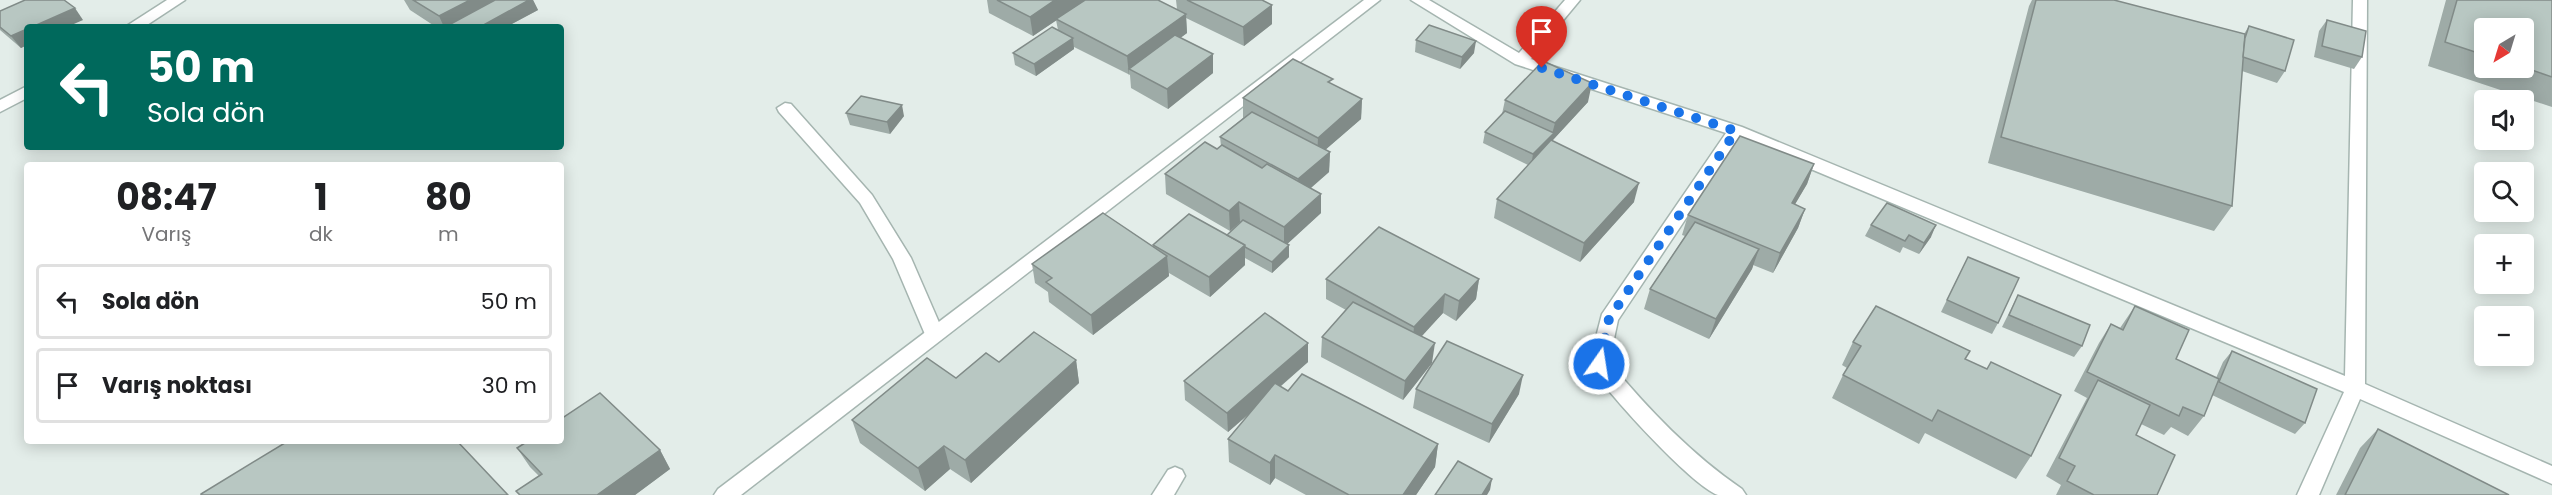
<!DOCTYPE html>
<html lang="tr">
<meta charset="utf-8">
<style>
body{margin:0;font-family:Poppins,sans-serif;background:#f2f2f2;color:#202124;height:100vh;display:flex;flex-direction:column;font-size:22px;white-space:nowrap}
*{box-sizing:border-box;margin:0}
p{font-size:20px;color:#757577}
.icon{flex:none;width:33px;height:33px;fill:none;stroke:currentColor;stroke-width:2;stroke-linecap:round;stroke-linejoin:round}
.map{position:relative;flex:1;overflow:hidden}
.panel{position:absolute;left:24px;top:162px;width:540px;height:282px;display:flex;flex-direction:column;background:#fff;border-radius:6px;box-shadow:0 3px 15px #0003}
.panel>*{flex:none}
.hud{position:absolute;left:24px;top:24px;width:540px;height:126px;border-radius:6px;box-shadow:0 3px 15px #0003;background:#00695c;color:#fff;overflow:hidden}
.needle{width:39px;rotate:218deg}
.fabs{position:absolute;left:2474px;top:18px;display:grid;gap:12px}
.fabs a{display:grid;place-items:center;width:60px;height:60px;border-radius:6px;background:#fff;box-shadow:0 3px 15px #0003;font-size:30px}
.pin{position:absolute;display:grid;place-items:center;width:51px;height:51px;color:#fff;margin:-62px -26px;border-radius:50% 50% 50% 0;rotate:-45deg;box-shadow:0 0 6px #0007}
.pin .icon{rotate:45deg}
.me{position:absolute;width:66px;margin:-33px;rotate:13deg;stroke-linejoin:round;filter:drop-shadow(0 0 4px #0008)}
.turn{display:flex;align-items:center;gap:21px;height:126px;padding:0 24px;font-size:27px}
.turn .icon{width:78px;height:78px;stroke-width:2.5}
.turn b{display:block;font-size:42px;line-height:51px}
.eta{display:flex;justify-content:space-evenly;align-items:center;height:102px;text-align:center}
.eta b{font-size:36px;font-weight:700;line-height:42px}
ul{padding:0;list-style:none}
li{display:flex;align-items:center;gap:18px;height:75px;margin:0 12px 9px;padding:0 12px;border:3px solid #e0e0e0;border-radius:6px}
li div{flex:1}
li b{display:block;font-size:22px}
li em{font-style:normal}
.map>svg:first-child{display:block}
.lines{fill:none;stroke-linecap:round;stroke-linejoin:round}
.service-casing{stroke:#a5b5b0;stroke-width:3}
.minor-casing{stroke:#a5b5b0;stroke-width:3}
.service{fill:#fff;fill-rule:evenodd}
.minor{fill:#fff;fill-rule:evenodd}
.wall{fill:#9eaba7;fill-rule:evenodd}
.shaded-wall{fill:#818b88}
.building{fill:#b8c7c2;stroke:#818b88;stroke-width:1.5}
.route{stroke:#1a73e8;stroke-width:10;stroke-dasharray:0 18}
</style>
<div class="map">
<svg width="2552" height="495" viewBox="0 0 2552 495">
<rect width="100%" height="100%" fill="#e3ede9"/>
<g class="lines">
<g class="service-casing">
<path id="service" d="M785 103 791 104 872 195 911 258 944 334 941 339 934 341 927 339 893 259 860 203 779 112 777 108Z"/>
</g>
<g class="minor-casing">
<g id="minor">
<path d="M167 0H185L144 27H125Z"/>
<path d="M1364 0H1380L741 495H714L718 489Z"/>
<path d="M1411 0H1429L1519 53 1565 0H1580L1531 59 1742 127 2345 376 2353 0H2367L2365 384 2552 466V484L2360 399 2319 495H2297L2344 392 1739 139 1618 320 1609 362C1649 410 1691 454 1742 489L1746 495C1738 495 1725 495 1718 495 1692 486 1603 389 1589 364L1602 314 1726 133 1515 64Z"/>
<path d="M27 86V98L0 112V100Z"/>
<path d="M1175 467 1182 470 1185 476 1174 495H1152L1168 470Z"/>
</g>
</g>
<use href="#service" class="service"/>
<use href="#minor" class="minor"/>
</g>
<g class="wall">
<path d="M404 0H533L538 10 506 27H436L410 10Z"/>
<path d="M987 0H1158L1177 9 1176 0H1262L1272 5V24L1244 46 1186 18 1187 33 1180 38 1213 54V73L1168 109 1131 88 1130 75 1074 47V49L1036 76 1015 65 1013 53 1058 30 1056 20 1033 36 989 13Z"/>
<path d="M2032 0H2114L2244 34 2249 26 2285 71 2277 83 2242 71 2232 206 2214 231 1988 163 2029 6Z"/>
<path d="M2446 0H2552V107L2428 66ZM2484 28 2523 68H2484Z"/>
<path d="M0 11 83 20 27 27V45L21 48 0 30Z"/>
<path d="M2327 20 2362 57 2354 69 2314 57 2319 31Z"/>
<path d="M1416 40 1474 53 1460 69 1415 52Z"/>
<path d="M1333 85 1362 99 1361 119 1325 150 1330 152 1329 172 1311 188 1321 213 1287 244 1289 245V257L1272 273 1245 258V265L1210 297 1169 273V276L1093 335 1049 302 1048 292 1035 283 1032 264 1153 247V245L1227 235 1240 222 1230 231 1166 194 1165 174 1217 149 1221 146 1220 137 1243 118V98Z"/>
<path d="M1505 100 1588 102 1552 141 1634 202 1580 262 1494 218 1497 199 1528 165 1483 143 1485 132 1502 114Z"/>
<path d="M846 113 904 116 890 134 850 125Z"/>
<path d="M1814 164 1807 184 1795 204 1805 209 1798 228 1773 273 1753 265 1752 269 1709 339 1644 309 1650 289 1685 236 1682 235 1688 215Z"/>
<path d="M1871 225 1931 237 1919 254 1903 247 1900 253 1865 236Z"/>
<path d="M1968 257 1998 323 1992 334 1941 312Z"/>
<path d="M1326 279H1479L1476 299 1456 321 1443 313 1421 336 1432 363 1403 400 1321 357 1322 337 1346 310 1326 299Z"/>
<path d="M2018 295 2082 346 2074 357 2002 327Z"/>
<path d="M2135 306 2176 359 2216 378 2223 362 2232 351 2305 423 2295 434 2212 395 2204 416 2188 436 2171 427 2164 435 2141 424 2136 435 2157 495H2056L2061 485 2046 476 2087 398 2074 391 2099 343 2111 324 2120 328Z"/>
<path d="M1853 342 1965 359 2031 456 2016 479 1925 433 1919 444 1832 398 1843 375 1847 368 1842 365Z"/>
<path d="M1308 343V362L1280 387 1288 391 1438 444 1435 467 1416 495H1306L1275 478 1270 485 1229 462 1228 439 1249 414 1228 432 1185 400 1184 381Z"/>
<path d="M1076 360 1079 383 971 483 950 469 925 491 860 443 852 420 999 362Z"/>
<path d="M1416 389 1519 394 1489 443 1413 408Z"/>
<path d="M2378 429 2509 495H2336L2360 448Z"/>
<path d="M517 448 660 450 670 469 635 495H519L516 491 539 476 530 467Z"/>
</g>
<g class="shaded-wall">
<path d="M470 0H516L444 27 439 16Z"/>
<path d="M529 0H533L538 10 506 27H480Z"/>
<path d="M1055 0H1087L1033 36 1030 17Z"/>
<path d="M1272 5V24L1244 46 1243 27Z"/>
<path d="M75 8 83 20 67 27H32Z"/>
<path d="M1186 14 1187 33 1135 72 1129 69V76L1127 56Z"/>
<path d="M27 29V45L21 48 11 36Z"/>
<path d="M1073 38 1074 49 1036 76 1034 64Z"/>
<path d="M1476 41 1474 53 1460 69 1462 57Z"/>
<path d="M1213 54V73L1168 109 1167 89Z"/>
<path d="M1592 83 1588 102 1552 141 1531 166 1533 154 1552 134 1555 123Z"/>
<path d="M1362 99 1361 119 1317 157 1318 138Z"/>
<path d="M902 105 904 116 890 134 887 122Z"/>
<path d="M1330 152 1329 172 1298 199V179Z"/>
<path d="M1814 164 1807 184 1784 223 1792 203Z"/>
<path d="M1639 183 1634 202 1580 262 1584 243Z"/>
<path d="M1321 194V213L1284 247V227Z"/>
<path d="M1239 202 1240 222 1230 231 1229 211Z"/>
<path d="M1805 209 1798 228 1773 273 1780 253Z"/>
<path d="M1936 225 1931 237 1919 254 1924 243Z"/>
<path d="M1245 245V265L1210 297 1209 277Z"/>
<path d="M1289 245V257L1272 273V262Z"/>
<path d="M1759 249 1752 269 1709 339 1716 319Z"/>
<path d="M1167 256 1169 276 1093 335 1091 315Z"/>
<path d="M1479 279 1476 299 1456 321 1459 301Z"/>
<path d="M1445 294 1443 313 1412 347 1414 327Z"/>
<path d="M1308 343V362L1228 432 1227 413Z"/>
<path d="M1435 343 1432 363 1403 400 1405 381Z"/>
<path d="M1076 360 1079 383 971 483 965 460Z"/>
<path d="M1523 375 1519 394 1489 443 1492 424Z"/>
<path d="M1438 444 1435 467 1416 495H1403Z"/>
<path d="M944 446 950 469 925 491 918 468Z"/>
<path d="M660 450 670 469 635 495H597Z"/>
<path d="M1275 455V478L1270 485V463Z"/>
<path d="M1492 479 1490 490 1487 495H1482Z"/>
</g>
<g class="building">
<path d="M25 0H64L75 8 32 27H27V29L11 36 0 27V11Z"/>
<path d="M413 0H470L439 16Z"/>
<path d="M495 0H529L480 27H445Z"/>
<path d="M997 0H1055L1030 17Z"/>
<path d="M1085 0H1158L1186 14 1127 56 1056 19Z"/>
<path d="M1187 0H1262L1272 5 1243 27Z"/>
<path d="M2036 0H2114L2245 34 2232 206 2001 137Z"/>
<path d="M2457 0H2552V77L2523 67V28H2484V55L2445 42Z"/>
<path d="M2327 20 2366 31 2362 57 2322 46Z"/>
<path d="M1429 25 1476 41 1462 57 1416 40Z"/>
<path d="M2249 26 2294 40 2285 71 2243 57 2245 38Z"/>
<path d="M1052 27 1073 38 1034 64 1013 53Z"/>
<path d="M1175 35 1213 54 1167 89 1129 69Z"/>
<path d="M1293 59 1333 79 1328 82 1362 99 1318 138 1243 98Z"/>
<path d="M1543 61 1592 83 1555 123 1505 100Z"/>
<path d="M861 96 902 105 887 122 846 113Z"/>
<path d="M1505 111 1554 133 1533 154 1485 132Z"/>
<path d="M1252 112 1330 152 1298 179 1220 137Z"/>
<path d="M1740 136 1814 164 1792 203 1805 209 1780 253 1688 215Z"/>
<path d="M1551 140 1639 183 1584 243 1497 199Z"/>
<path d="M1205 142 1217 149 1222 145 1262 168 1267 164 1321 194 1284 227 1239 202 1229 211 1165 174Z"/>
<path d="M1887 203 1936 225 1924 243 1909 235 1905 241 1871 225Z"/>
<path d="M1103 213 1167 256 1091 315 1046 282 1052 278 1032 264Z"/>
<path d="M1189 214 1245 245 1209 277 1153 245Z"/>
<path d="M1243 220 1289 245 1272 262 1245 247V245L1227 235Z"/>
<path d="M1695 222 1759 249 1716 319 1650 289Z"/>
<path d="M1379 227 1479 279 1459 301 1445 294 1414 327 1326 279Z"/>
<path d="M1968 257 2019 278 1998 323 1947 300Z"/>
<path d="M2018 295 2090 325 2082 346 2009 315Z"/>
<path d="M1353 302 1435 343 1405 381 1322 337Z"/>
<path d="M1876 306 1970 351 1965 359 1987 369 1991 362 2061 395 2031 456 1938 410 1932 421 1843 375 1861 346 1853 342Z"/>
<path d="M2135 306 2189 330 2176 359 2219 379 2204 416 2183 407 2179 416 2087 372 2111 324 2123 330Z"/>
<path d="M1265 313 1308 343 1227 413 1184 381Z"/>
<path d="M1034 332 1076 360 965 460 944 446 918 468 852 420 927 358 956 378 986 353 999 362Z"/>
<path d="M1447 341 1523 375 1492 424 1416 389Z"/>
<path d="M2232 351 2317 389 2305 423 2219 382Z"/>
<path d="M1302 374 1438 444 1403 495H1349L1275 455 1270 463 1228 439 1275 383 1288 391Z"/>
<path d="M2098 380 2150 405 2136 435 2175 455 2157 495H2094L2067 481 2075 466 2059 458Z"/>
<path d="M600 393 660 450 597 495H520L516 491 542 474 517 448 528 441H561V419Z"/>
<path d="M2378 429 2509 495H2345Z"/>
<path d="M288 441H457L508 495H201V494Z"/>
<path d="M1458 461 1492 479 1482 495H1435Z"/>
</g>
<g class="lines">
<path class="route" d="M1542 68 1736 131 1609 319 1599 364"/>
</g>
</svg>
<div class="fabs">
<a><svg class="needle" viewBox="-14 -14 28 28"><path d="M0-13l5 13h-10z" fill="#e53935"/><path d="M0 13l5-13h-10z" fill="#757577"/></svg></a>
<a><svg class="icon" aria-label="sound" viewBox="0 0 24 24"><path d="M4 9h4l5-4v14l-5-4H4zM17 9q2 3 0 6"/></svg></a>
<a><svg class="icon" aria-label="search" viewBox="0 0 24 24"><circle cx="10" cy="10" r="6"/><path d="M15 15l6 6"/></svg></a>
<a>+</a>
<a>−</a>
</div>
<div class="pin" style="left:1542px;top:68px;background:#d93025"><svg class="icon" aria-label="arrive" viewBox="0 0 24 24"><path d="M6 21V4h12l-3 4 3 4H6"/></svg></div>
<svg class="me" style="left:1599px;top:364px" viewBox="-20 -20 40 40"><circle r="17" fill="#1a73e8" stroke="#fff" stroke-width="3"/><path d="M0-11L8 9 0 5-8 9z" fill="#fff"/></svg>
<div class="hud">
<div class="turn"><svg class="icon" aria-label="left" viewBox="0 0 24 24"><path d="M17 20v-9H6M10 6l-5 5 5 5"/></svg><div><b>50 m</b>Sola dön</div></div>
</div>
<section class="panel">
<div class="eta">
<div><b>08:47</b><p>Varış</p></div>
<div><b>1</b><p>dk</p></div>
<div><b>80</b><p>m</p></div>
</div>
<ul>
<li><svg class="icon" aria-label="left" viewBox="0 0 24 24"><path d="M17 20v-9H6M10 6l-5 5 5 5"/></svg><div><b>Sola dön</b></div><em>50 m</em></li>
<li><svg class="icon" aria-label="arrive" viewBox="0 0 24 24"><path d="M6 21V4h12l-3 4 3 4H6"/></svg><div><b>Varış noktası</b></div><em>30 m</em></li>
</ul>
</section>
</div>
